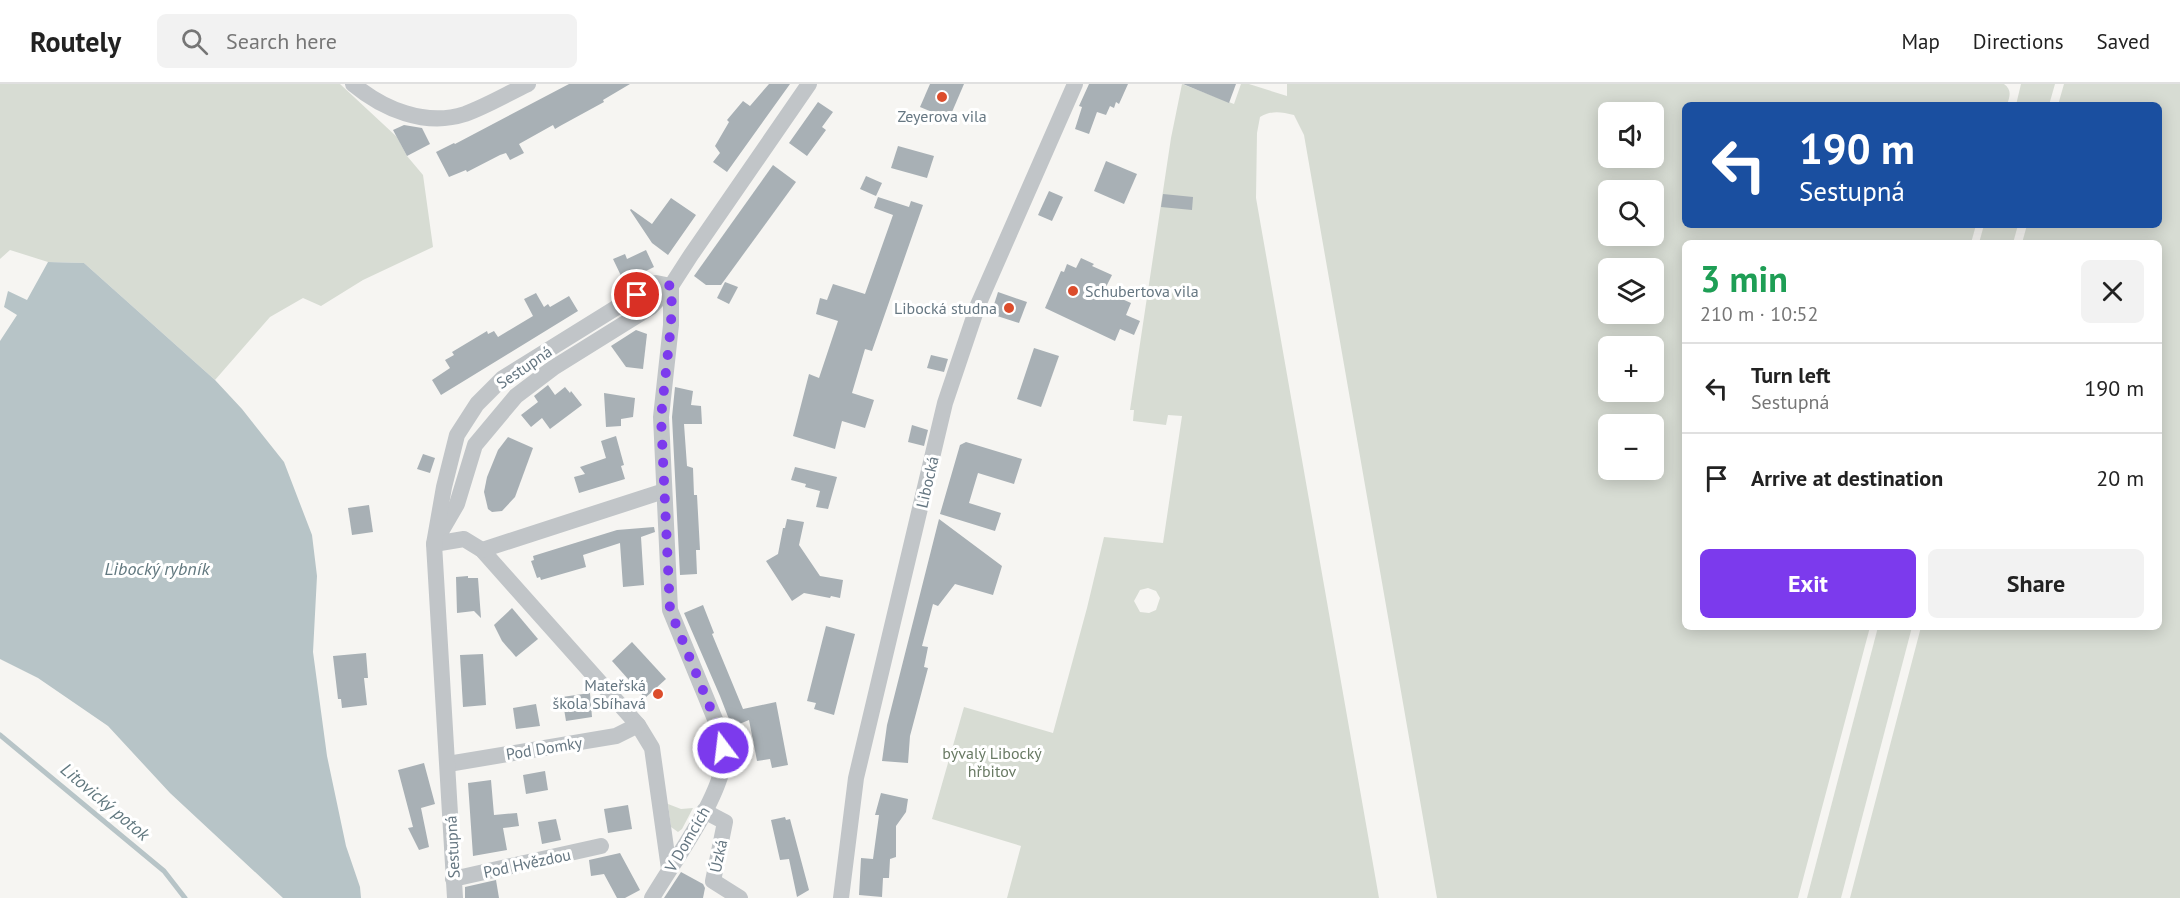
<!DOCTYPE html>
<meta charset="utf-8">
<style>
body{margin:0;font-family:"PT Sans",sans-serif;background:#f2f2f2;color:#222;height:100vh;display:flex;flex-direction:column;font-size:22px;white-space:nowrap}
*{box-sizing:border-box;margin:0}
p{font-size:20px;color:#767676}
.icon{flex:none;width:33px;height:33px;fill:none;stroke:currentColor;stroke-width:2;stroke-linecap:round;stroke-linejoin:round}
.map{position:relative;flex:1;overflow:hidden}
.details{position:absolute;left:1682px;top:156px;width:480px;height:390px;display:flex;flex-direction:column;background:#fff;border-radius:9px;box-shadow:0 3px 15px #0003}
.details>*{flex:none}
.top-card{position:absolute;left:1682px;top:18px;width:480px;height:126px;border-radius:9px;box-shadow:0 3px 15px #0003;background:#1a4fa0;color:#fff;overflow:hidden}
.controls{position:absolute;left:1598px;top:18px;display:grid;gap:12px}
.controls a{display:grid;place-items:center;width:66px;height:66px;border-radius:9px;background:#fff;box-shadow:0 3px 15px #0003;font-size:30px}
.pin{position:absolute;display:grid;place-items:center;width:51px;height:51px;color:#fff;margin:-26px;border:3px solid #fff;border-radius:50%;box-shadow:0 2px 6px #0007}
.me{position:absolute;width:66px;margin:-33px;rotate:345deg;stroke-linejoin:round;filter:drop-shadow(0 0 4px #0008)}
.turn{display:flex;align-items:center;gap:21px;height:126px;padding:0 18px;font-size:27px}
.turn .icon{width:78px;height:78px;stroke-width:2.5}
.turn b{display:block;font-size:42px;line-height:51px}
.round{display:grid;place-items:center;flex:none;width:63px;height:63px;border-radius:9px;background:#f2f2f2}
.overview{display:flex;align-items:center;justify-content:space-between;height:102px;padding:0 18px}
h1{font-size:36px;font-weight:800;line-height:45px;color:#1e9e55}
.primary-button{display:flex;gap:12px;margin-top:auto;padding:12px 18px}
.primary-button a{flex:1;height:69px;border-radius:9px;background:#7c3aed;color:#fff;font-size:24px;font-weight:800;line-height:69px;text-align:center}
.primary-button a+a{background:#f2f2f2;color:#222}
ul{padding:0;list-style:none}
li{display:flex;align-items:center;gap:18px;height:90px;padding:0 18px;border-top:2px solid #e0e0e0}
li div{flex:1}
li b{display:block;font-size:22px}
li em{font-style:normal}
header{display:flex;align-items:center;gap:36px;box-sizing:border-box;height:84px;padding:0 30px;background:#fff;border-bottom:2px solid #e0e0e0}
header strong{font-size:28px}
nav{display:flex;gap:33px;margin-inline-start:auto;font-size:21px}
.search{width:420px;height:54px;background:#f2f2f2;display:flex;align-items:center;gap:15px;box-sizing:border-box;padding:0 21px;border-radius:9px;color:#767676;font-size:22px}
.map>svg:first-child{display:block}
.green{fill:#d7dcd3;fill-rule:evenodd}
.water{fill:#b7c4c7}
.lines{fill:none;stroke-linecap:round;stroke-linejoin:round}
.stream{stroke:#b7c4c7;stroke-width:5}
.building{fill:#a8b0b5}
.minor{stroke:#c1c5c8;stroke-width:16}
.route{stroke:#7c3aed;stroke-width:10;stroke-dasharray:0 18}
.poi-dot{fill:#dc4d2c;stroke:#fff;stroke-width:2}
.labels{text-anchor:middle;stroke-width:6;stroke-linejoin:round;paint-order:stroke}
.poi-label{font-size:16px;fill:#667782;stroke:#fff;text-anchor:end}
.street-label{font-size:16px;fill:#667782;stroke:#fff}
.park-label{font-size:16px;fill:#697a64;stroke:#fff}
.water-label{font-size:18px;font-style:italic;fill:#61787f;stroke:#fff}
</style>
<header>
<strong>Routely</strong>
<div class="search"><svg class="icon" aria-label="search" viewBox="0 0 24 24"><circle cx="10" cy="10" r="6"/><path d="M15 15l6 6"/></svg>Search here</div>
<nav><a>Map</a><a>Directions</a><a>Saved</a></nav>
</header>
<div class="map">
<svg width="2180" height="814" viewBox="0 0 2180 814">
<rect width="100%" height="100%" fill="#f6f5f2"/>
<g class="green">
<path d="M0 0H340L397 53 407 72 423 91 433 163 363 196 321 222 303 214 270 233 215 296 84 179 48 178 10 166 0 175Z"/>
<path d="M1182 0 1234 20 1241 0H1249L1287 12V0H2004C2012 6 2010 12 2007 21H1684V141H1976L1971 159H1684V543H1870L1798 814H1437L1304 51 1294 31C1281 28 1272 26 1260 33L1257 49 1256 114 1379 814H1007L1021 762 932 735 964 623 1053 649 1087 524 1104 453 1163 459 1182 332 1168 331 1166 341 1133 337 1134 326H1130L1171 54ZM1608 28H1653V74H1608ZM1608 106H1653V152H1608ZM1608 184H1653V230H1608ZM1608 262H1653V308H1608ZM1608 340H1653V386H1608ZM1148 504 1156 507 1160 514 1156 526 1149 529 1140 528 1134 517 1140 506Z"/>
<path d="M2021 0H2055L2049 21H2016Z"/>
<path d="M2064 0H2180V814H1850L1921 543H2158V159H2022L2027 141H2158V21H2058Z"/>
<path d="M1984 141H2018L2013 159H1979Z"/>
<path d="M1878 543H1912L1841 814H1807Z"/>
<path d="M668 720 681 725 693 724 682 745 678 748 671 743Z"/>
</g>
<path class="water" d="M48 178 84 179 215 296 242 325 284 378 312 451 317 492 313 568 327 672 346 762 360 803 361 814H283L170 709 108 642 38 594 0 575V257L17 231 4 223 8 207 27 216Z"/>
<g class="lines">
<path class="stream" d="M0 651 164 787 185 814"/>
</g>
<g class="building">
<path d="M569 0H630L603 16 604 18 560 42 555 45 553 41 519 60 524 69 510 76 506 69 500 71 467 88 466 86 449 93 436 68 454 59 455 60Z"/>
<path d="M769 0H790L727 88 713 78 720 69 715 62 729 38 727 36 743 17 750 22Z"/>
<path d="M930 0H964L949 35 920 23Z"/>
<path d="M1089 0H1128L1119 20 1116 18 1114 24 1110 22 1106 31 1097 28 1089 50 1075 45 1082 23 1079 22Z"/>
<path d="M1183 0H1236L1229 19Z"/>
<path d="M818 18 833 28 822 43 826 46 807 72 789 59Z"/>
<path d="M404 41 422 44 430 60 407 72 393 46Z"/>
<path d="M898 62 934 72 927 94 891 84Z"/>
<path d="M1106 77 1137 90 1124 120 1094 107Z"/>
<path d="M773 81 796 98 721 201H706L694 192Z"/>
<path d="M866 92 882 99 876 112 860 105Z"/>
<path d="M1049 107 1063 113 1052 137 1038 131Z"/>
<path d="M1163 110 1193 113 1192 126 1161 123Z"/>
<path d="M878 113 909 123 911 117 923 121 872 267 865 265 852 309 874 316 865 344 842 337 835 365 793 352 809 290 819 294 838 237 816 230 820 214 827 216 833 200 865 210 893 131 874 124Z"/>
<path d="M671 114 696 131 668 171 652 159 630 126 631 125 652 140Z"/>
<path d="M646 166 654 183 624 198 613 175 625 170 627 175Z"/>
<path d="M1081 174 1094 180 1092 182 1112 191 1104 207 1131 219 1126 231 1140 237 1134 251 1120 245 1115 257 1045 224 1061 187 1064 188 1067 180 1076 184Z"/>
<path d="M725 198 738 203 729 220 717 214Z"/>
<path d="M998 208 1027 218 1019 239 991 230Z"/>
<path d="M536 209 544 223 548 220 550 223 569 212 578 227 441 311 432 296 450 284 445 276 454 271 452 268 487 247 488 250 494 247 498 253 533 232 524 215Z"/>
<path d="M636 246 647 250 643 285 626 283 611 262Z"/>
<path d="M1034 264 1059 272 1041 323 1017 315Z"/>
<path d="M931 271 948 275 944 288 927 284Z"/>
<path d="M548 301 555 311 565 303 570 309 571 307 582 321 550 345 542 334 531 343 521 331 538 318 534 312Z"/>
<path d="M675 303 693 307 691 321 701 322 702 340H684L687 382 693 384 694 411H697L700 466H696L697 490 680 491 672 333Z"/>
<path d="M604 309 635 314 633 333 621 335V342L606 343Z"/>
<path d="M912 341 928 346 924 362 908 358Z"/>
<path d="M616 352 624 381 621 382 625 395 579 409 574 393 585 390 580 383 606 374 601 357Z"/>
<path d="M508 353 533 364 515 413 502 427 492 428 488 425 484 408 487 393 498 366Z"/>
<path d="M966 358 1022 375 1014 400 978 389 969 419 1001 429 995 447 940 430 960 361Z"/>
<path d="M423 370 435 374 430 389 417 385Z"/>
<path d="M795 383 837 393 828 425 816 423 820 407 805 403 806 400 791 396Z"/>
<path d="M369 421 373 448 352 451 348 424Z"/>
<path d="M787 435 804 438 799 461 820 492 843 496 840 514 831 512 830 514 804 509 792 517 766 477 778 470 783 444H785Z"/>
<path d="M939 435 1002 482 993 511 955 500 938 522 933 520 922 562 928 563 924 583 928 584 910 652 908 679 882 677 887 641Z"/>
<path d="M654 443 655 448 641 453 644 501 623 503 620 459 583 471 586 483 541 496 540 493 537 494 531 477 534 476 533 472 617 446Z"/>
<path d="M468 492V494H478L481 534 474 527 457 529 456 493Z"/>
<path d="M703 521 714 549 712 550 743 625 776 618 788 681 772 684 770 675 757 677 749 636 732 643 720 612 684 529Z"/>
<path d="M512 524 538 555 516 573 502 557 494 541Z"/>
<path d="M826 542 855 550 834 631 814 625 816 619 807 617Z"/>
<path d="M632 558 666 595 645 614 612 577Z"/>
<path d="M366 569 368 594H364L367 621 342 624 341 615H338L333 572Z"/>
<path d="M483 570 486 621 463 623 460 571Z"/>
<path d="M590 609 592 633 566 637 562 613Z"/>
<path d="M536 620 540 642 516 645 513 624Z"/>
<path d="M424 679 435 720 421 724 429 763 419 766 408 744 413 743 398 686Z"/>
<path d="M545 687 548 706 526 710 523 691Z"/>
<path d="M491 696 494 731 517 729 519 742 503 744 507 766 473 772 468 699Z"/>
<path d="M881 709 908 715 906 728 896 742V773L890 775 889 794H883L882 813 859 811 861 774 873 775 879 731H875Z"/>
<path d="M628 721 632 745 608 749 604 725Z"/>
<path d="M785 733 786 736 790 735 809 806 797 813 789 775 780 776 771 736Z"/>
<path d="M556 735 561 756 542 760 538 738Z"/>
<path d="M620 769 640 806 625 814H617L604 790 591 792 589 776Z"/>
<path d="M681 788 703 800 705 804 703 814H664Z"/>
<path d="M496 796 499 814H465V803Z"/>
</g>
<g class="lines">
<g class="minor">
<path d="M353 0C383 25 425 43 465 30 487 22 507 10 528 0"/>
<path d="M439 451 457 420 475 361 516 312 553 284 651 223 671 202 691 171 809 0"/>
<path d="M434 460 464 455 482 466 638 641 652 664 669 785"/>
<path d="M482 466 664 407"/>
<path d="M448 680 616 652 638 641"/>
<path d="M704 727 725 738 713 797 740 814"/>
<path d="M453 795 601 762"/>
<path d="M455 814 434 460 444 403 457 351 477 320 503 294 656 199 671 202"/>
<path d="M652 814C674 777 714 723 723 682 726 670 722 657 719 645L670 526 661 333 671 241V202"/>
<path d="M841 814 856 694 945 319 978 221 1075 0"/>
</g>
</g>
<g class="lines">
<path class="route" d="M637 211 656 199 672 202 671 241 661 333 670 526 719 645 723 664"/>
</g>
<g class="poi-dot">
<circle cx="942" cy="13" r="6"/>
<circle cx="1073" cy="207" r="6"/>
<circle cx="1009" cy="224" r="6"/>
<circle cx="658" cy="610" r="6"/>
</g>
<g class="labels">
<g class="poi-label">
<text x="942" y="38" text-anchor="middle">Zeyerova vila</text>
<text x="1085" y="213" text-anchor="start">Schubertova vila</text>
<text x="997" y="230">Libocká studna</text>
<text x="646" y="607">Mateřská<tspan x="646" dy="18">škola Sbíhavá</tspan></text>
</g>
<g class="street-label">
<text transform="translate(524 283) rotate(-34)" y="6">Sestupná</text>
<text transform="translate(927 398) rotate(-77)" y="6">Libocká</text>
<text transform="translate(544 664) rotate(-9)" y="6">Pod Domky</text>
<text transform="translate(687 755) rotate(-60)" y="6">V Domcích</text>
<text transform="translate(452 763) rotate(-93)" y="6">Sestupná</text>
<text transform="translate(718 772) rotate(-78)" y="6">Úzká</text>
<text transform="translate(527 779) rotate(-12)" y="6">Pod Hvězdou</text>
</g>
<g class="park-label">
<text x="992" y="675">bývalý Libocký<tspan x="992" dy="18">hřbitov</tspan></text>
</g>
<g class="water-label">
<text x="157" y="491">Libocký rybník</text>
<text transform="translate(105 718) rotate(40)" y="6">Litovický potok</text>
</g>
</g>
</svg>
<div class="controls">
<a><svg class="icon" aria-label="sound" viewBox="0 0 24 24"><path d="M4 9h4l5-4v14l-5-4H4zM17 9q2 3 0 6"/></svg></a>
<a><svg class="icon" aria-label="search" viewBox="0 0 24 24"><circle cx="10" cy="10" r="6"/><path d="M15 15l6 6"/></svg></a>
<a><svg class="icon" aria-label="layers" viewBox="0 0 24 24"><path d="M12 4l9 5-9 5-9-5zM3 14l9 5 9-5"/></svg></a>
<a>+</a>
<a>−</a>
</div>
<div class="pin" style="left:637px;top:211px;background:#d93025"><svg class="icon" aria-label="arrive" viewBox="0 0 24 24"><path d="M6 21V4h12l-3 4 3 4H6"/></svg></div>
<svg class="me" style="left:723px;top:664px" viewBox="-20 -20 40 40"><circle r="17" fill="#7c3aed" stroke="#fff" stroke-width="3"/><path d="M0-11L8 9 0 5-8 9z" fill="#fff"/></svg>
<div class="top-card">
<div class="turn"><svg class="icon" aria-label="left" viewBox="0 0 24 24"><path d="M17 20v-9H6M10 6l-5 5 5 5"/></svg><div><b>190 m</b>Sestupná</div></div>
</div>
<section class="details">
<div class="overview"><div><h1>3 min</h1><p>210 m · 10:52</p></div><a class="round"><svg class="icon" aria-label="close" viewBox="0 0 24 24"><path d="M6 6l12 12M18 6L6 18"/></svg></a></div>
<ul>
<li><svg class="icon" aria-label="left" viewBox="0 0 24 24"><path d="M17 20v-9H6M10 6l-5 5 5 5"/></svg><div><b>Turn left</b><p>Sestupná</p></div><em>190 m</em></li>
<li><svg class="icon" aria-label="arrive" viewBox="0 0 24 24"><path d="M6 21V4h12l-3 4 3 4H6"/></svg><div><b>Arrive at destination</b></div><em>20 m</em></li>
</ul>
<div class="primary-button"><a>Exit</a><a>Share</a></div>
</section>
</div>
